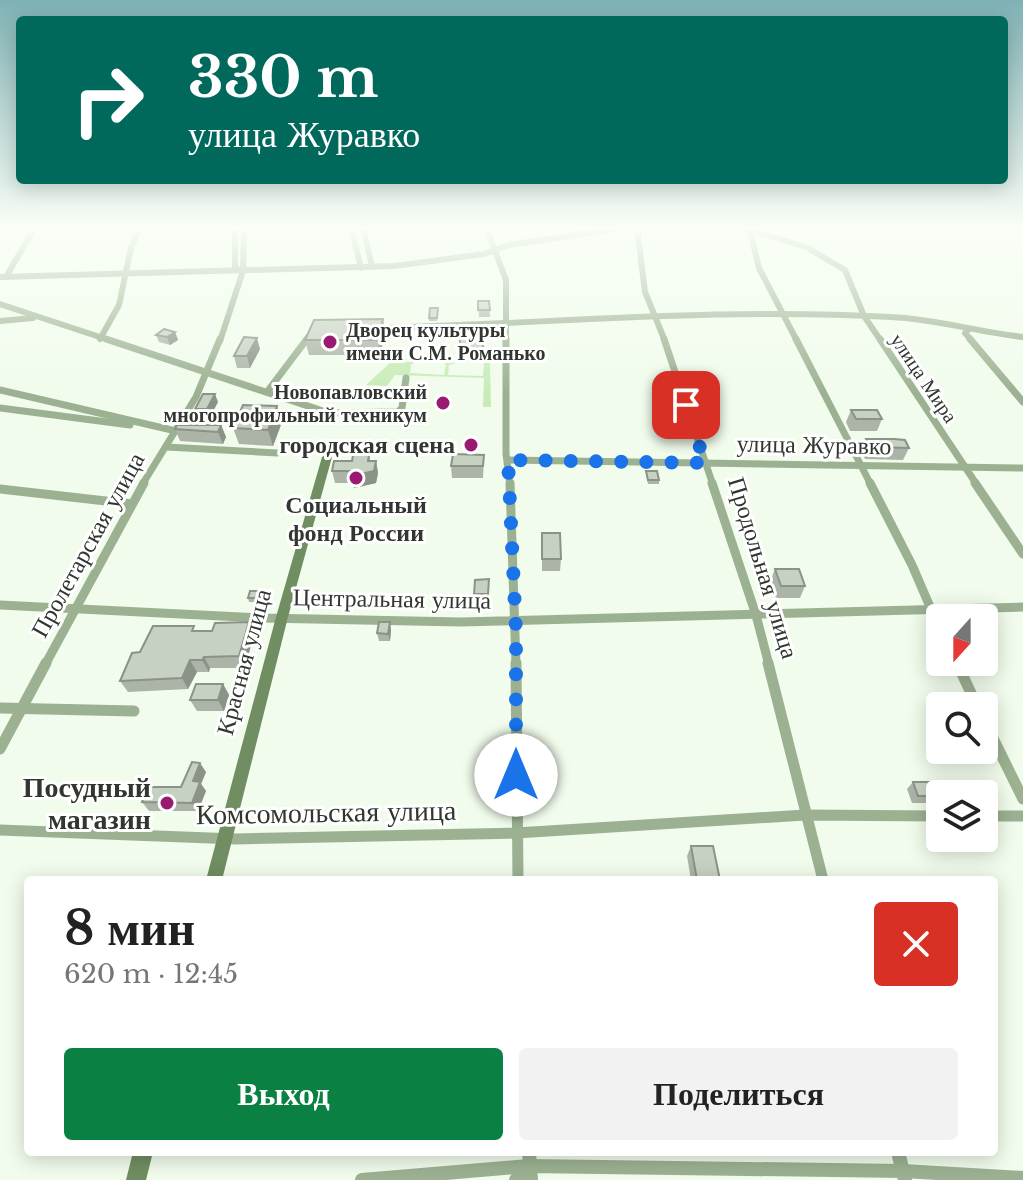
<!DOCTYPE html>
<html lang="ru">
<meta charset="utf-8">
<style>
body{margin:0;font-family:"Libre Baskerville",serif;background:#f2f2f2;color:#222;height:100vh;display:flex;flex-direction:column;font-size:30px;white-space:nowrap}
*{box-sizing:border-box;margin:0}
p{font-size:26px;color:#767676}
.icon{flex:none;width:44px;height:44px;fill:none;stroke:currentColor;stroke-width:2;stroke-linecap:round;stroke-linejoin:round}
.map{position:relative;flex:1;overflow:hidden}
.sheet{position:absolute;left:24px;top:876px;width:974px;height:280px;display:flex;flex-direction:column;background:#fff;border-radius:8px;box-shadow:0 4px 20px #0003}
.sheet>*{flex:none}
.banner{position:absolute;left:16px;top:16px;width:992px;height:168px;border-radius:8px;box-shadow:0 4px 20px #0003;background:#00695c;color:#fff;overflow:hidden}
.needle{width:52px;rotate:201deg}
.tools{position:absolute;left:926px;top:604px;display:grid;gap:16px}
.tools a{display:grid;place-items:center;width:72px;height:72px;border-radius:8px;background:#fff;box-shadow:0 4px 20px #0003;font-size:40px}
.pin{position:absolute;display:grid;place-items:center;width:68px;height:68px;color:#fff;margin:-34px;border-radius:16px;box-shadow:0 4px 12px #0006}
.me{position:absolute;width:88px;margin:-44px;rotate:0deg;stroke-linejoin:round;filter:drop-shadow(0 0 6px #0008)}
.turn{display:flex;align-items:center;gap:28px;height:168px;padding:0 40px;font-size:36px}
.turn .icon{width:104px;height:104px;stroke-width:2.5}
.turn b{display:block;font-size:56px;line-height:68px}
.round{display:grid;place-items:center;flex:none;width:84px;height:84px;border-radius:8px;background:#f2f2f2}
.headline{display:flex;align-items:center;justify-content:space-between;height:136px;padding:0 40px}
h1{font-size:48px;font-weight:700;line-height:60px}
.action{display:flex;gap:16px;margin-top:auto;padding:16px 40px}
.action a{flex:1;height:92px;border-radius:8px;background:#0b8043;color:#fff;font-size:32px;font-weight:700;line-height:92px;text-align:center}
.action a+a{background:#f2f2f2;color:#222}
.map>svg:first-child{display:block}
.green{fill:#c8ecb7}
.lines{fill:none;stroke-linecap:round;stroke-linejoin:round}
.street-far4{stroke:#9cb192;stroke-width:6}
.street-far3{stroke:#9cb192;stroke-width:7}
.street-far2{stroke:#9cb192;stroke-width:9}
.street-far1{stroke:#9cb192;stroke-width:11}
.street{stroke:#9cb192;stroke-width:14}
.secondary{fill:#708e61;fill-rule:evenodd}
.wall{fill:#abb4a7}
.shaded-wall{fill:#8b9288}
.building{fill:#c7d1c2;stroke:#8b9288;stroke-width:2}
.route{stroke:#1a73e8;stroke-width:14;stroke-dasharray:0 25.2}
.poi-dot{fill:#991a70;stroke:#fff;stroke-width:3}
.labels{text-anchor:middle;stroke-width:6;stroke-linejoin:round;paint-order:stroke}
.far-poi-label{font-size:20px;font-weight:bold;fill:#323630;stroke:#fff;text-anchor:start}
.far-street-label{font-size:20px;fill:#323630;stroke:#fff}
.poi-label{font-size:24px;font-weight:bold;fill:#323630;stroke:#fff;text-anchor:end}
.street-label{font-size:24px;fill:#323630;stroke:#fff}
.near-poi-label{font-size:28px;font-weight:bold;fill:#323630;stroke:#fff;text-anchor:end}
.near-street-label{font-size:28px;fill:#323630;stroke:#fff}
</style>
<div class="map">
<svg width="1023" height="1180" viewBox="0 0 1023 1180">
<rect width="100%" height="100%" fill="#f1fcec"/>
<path class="green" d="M391 362H415L411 365 410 373 444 375 446 365 443 362 456 363 449 365 448 375 483 376 484 363H490L491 407H483L484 378 395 375 387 386 366 385Z"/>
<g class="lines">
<g class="street-far4">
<path d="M235 227V268L243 271 244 227"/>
<path d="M351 227 361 268"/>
<path d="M363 227 372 267"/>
<path d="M486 227 506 280V341"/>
<path d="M637 227 645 292 665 341"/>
<path d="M740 227 806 247 845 270 864 316 881 341"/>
<path d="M750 231 759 268 797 341"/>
<path d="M0 277 394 266 484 254 509 245 629 227"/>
<path d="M6 277 35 227"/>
<path d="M0 304 112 341"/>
<path d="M0 321 33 318"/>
<path d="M373 328C545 324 718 307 891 317 935 319 979 332 1023 337"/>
<path d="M968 330 965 333 972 341"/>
<path d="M100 339 119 305 131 248 140 227"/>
<path d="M220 341 243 271"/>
<path d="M305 341 312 332"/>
</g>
<g class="street-far3">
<path d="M106 339 329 413 398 412 402 408 406 378"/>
<path d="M506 339V454L510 485"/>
<path d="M664 339 713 485"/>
<path d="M796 339 871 485"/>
<path d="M880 339 977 485"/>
<path d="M970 339 1023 402"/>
<path d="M0 390 176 431"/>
<path d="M267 392 307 339"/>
<path d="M0 408 130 425"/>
<path d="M166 447 277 453"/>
<path d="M508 460 1023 468"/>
<path d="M142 485 196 397 220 339"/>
</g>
<g class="street-far2">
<path d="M510 483 516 665"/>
<path d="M712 483 756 615 769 665"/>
<path d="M870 483 912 565 940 630"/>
<path d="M975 483 1023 554"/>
<path d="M0 489 132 504"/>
<path d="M0 605 263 618 461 622 1023 607"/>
<path d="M956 662 958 665"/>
<path d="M45 665 144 483"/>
</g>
<g class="street-far1">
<path d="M516 663 518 880"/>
<path d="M768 663 823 880"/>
<path d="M957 663 977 706"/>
<path d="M0 708 134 711"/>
<path d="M984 720 1023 799"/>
<path d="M0 749 46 663"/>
<path d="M984 816H1023"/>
<path d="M0 830 236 839 516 833 805 815 940 816"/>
</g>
<g class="street">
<path d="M529 1152 531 1180"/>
<path d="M898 1152 905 1180"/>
<path d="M362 1180 529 1166 903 1171 1023 1178"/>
<path d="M516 1180 529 1166"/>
</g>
<g class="secondary">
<path d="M327 454 332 457 288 617 222 880H206L276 617 322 457Z"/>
<path d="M133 1152H153L146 1180H126Z"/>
</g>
</g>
<g class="wall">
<path d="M478 301H489L490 317H479Z"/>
<path d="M438 311 437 321H429V318Z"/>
<path d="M383 319 385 334 380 355H309L305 340Z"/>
<path d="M483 324 484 357 461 358 458 325Z"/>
<path d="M175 332 178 340 170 345 159 342 156 335Z"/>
<path d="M260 349 250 368H237L234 356Z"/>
<path d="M218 402 210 417H198L195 409Z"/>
<path d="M851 410 882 419 877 431H850L846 422Z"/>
<path d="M282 422 273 446 239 444 233 428Z"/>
<path d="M221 425 226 437 223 444 180 441 175 429Z"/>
<path d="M866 439 909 448 903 460 865 459 861 451Z"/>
<path d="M484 455 483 478H452L451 466Z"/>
<path d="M352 461H376L378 473 376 483 354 488 353 483H335L332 471Z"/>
<path d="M646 471 659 480V484H648L646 475Z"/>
<path d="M542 533 561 559 560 571H542Z"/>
<path d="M775 569 805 586 800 598H776L770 582Z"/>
<path d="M489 579V602H475L474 594Z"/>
<path d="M260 591 262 595 259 602H249L248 598Z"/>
<path d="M249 622 254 634 245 668H210L209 672H197L188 689 128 692 120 681 140 652 197 631H212Z"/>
<path d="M391 630 390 641H379L377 633Z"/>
<path d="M223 684 229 695 224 711H197L190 700Z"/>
<path d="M206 772 201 784 206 791 198 811H149L142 802 181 787Z"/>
<path d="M913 782 934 796 928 803H912L907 789Z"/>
<path d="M691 846 720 880H691L687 856Z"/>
</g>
<g class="shaded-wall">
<path d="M383 319 385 334 380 355 377 340Z"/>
<path d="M175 332 178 340 170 345 167 337Z"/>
<path d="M257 338 260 349 250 368 247 356Z"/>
<path d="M215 394 218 402 210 417 207 409Z"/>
<path d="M277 406 282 422 273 446 268 430Z"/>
<path d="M221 425 226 437 223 444 218 432Z"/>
<path d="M369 455 371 467 376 461 378 473 376 483 354 488 351 476Z"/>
<path d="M249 622 254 634 245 668 239 656Z"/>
<path d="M390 622 391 630 390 641 388 634Z"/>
<path d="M204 657 210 668 209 672 202 660Z"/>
<path d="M190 660 197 672 188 689 182 678Z"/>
<path d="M223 684 229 695 224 711 218 700Z"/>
<path d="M200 763 206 772 201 784 206 791 198 811 192 803 193 781Z"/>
</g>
<g class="building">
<path d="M478 301H489L490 310H478Z"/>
<path d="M430 308H438L437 318H429Z"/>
<path d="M383 319 377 340H305L314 320Z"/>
<path d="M483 324V348L461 349 458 325Z"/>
<path d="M164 329 175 332 167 337 156 335Z"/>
<path d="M244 337 257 338 247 356H234Z"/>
<path d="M203 394H215L207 409H195Z"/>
<path d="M243 405 277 406 268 430 233 428Z"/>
<path d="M851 410H877L882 419H856Z"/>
<path d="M177 425H221L218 432 175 429Z"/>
<path d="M866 439H894L905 440 909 448 870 447Z"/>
<path d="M453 454 484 455 483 466H451Z"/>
<path d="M353 455H369L368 461H376L374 471 351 476 352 471H332L334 461H352Z"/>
<path d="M646 471H657L659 480H648Z"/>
<path d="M542 533H560L561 559H542Z"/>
<path d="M775 569H799L805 586H781Z"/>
<path d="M489 579 488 594H474L475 580Z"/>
<path d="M250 591H260L258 598H248Z"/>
<path d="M249 622 239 656 204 657 202 660H190L182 678 120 681 132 653 140 652 153 626H194L192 631H212L215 623Z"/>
<path d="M379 622H390L388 634 377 633Z"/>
<path d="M196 684H223L218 700H190Z"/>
<path d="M192 762 200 763 193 781 200 782 192 803 142 802 148 787H181Z"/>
<path d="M913 782H929L934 796H918Z"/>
<path d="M691 846H713L720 880H697Z"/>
</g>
<linearGradient id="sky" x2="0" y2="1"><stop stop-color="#7fb2b5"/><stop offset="0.58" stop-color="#f9fef6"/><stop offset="1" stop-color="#f9fef6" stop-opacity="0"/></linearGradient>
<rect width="1023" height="392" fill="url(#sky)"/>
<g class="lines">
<path class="route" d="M516 775V630L508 460 705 463 686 405"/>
</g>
<g class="poi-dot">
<circle cx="330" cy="342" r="8"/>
<circle cx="443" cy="403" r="8"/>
<circle cx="471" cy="445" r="8"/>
<circle cx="356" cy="478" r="8"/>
<circle cx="167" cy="803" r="8"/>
</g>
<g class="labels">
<g class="far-poi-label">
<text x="346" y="337">Дворец культуры<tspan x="346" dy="23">имени С.М. Романько</tspan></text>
<text x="427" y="399" text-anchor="end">Новопавловский<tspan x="427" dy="23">многопрофильный техникум</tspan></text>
</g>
<g class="far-street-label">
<text transform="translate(924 378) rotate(56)" y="7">улица Мира</text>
</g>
<g class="poi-label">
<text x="455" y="453">городская сцена</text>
<text x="356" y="513" text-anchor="middle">Социальный<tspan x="356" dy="28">фонд России</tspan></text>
</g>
<g class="street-label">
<text transform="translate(814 445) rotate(1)" y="8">улица Журавко</text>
<text transform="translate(88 545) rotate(-61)" y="8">Пролетарская улица</text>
<text transform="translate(763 568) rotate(73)" y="8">Продольная улица</text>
<text transform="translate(392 599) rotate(1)" y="8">Центральная улица</text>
<text transform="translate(244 662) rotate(-75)" y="8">Красная улица</text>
</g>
<g class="near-poi-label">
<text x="151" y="797">Посудный<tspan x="151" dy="32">магазин</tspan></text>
</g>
<g class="near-street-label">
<text transform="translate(326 812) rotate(-1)" y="10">Комсомольская улица</text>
</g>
</g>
</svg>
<div class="tools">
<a><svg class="needle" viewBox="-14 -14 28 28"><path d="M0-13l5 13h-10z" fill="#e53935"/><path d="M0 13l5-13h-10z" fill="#767676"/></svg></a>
<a><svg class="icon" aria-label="search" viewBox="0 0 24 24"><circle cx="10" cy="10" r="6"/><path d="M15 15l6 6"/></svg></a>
<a><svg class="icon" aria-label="layers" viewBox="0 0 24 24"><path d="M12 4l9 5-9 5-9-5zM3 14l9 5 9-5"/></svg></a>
</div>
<div class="pin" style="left:686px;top:405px;background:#d93025"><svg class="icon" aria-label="arrive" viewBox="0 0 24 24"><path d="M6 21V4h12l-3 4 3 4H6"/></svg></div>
<svg class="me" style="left:516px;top:775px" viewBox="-20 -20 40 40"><circle r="19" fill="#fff"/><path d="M0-13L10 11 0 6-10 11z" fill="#1a73e8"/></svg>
<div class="banner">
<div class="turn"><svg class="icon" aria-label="right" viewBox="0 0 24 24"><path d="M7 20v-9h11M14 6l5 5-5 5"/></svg><div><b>330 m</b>улица Журавко</div></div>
</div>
<section class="sheet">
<div class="headline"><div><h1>8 мин</h1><p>620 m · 12:45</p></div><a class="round" style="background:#d93025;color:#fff"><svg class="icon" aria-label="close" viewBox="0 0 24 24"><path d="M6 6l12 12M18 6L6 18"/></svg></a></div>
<div class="action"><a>Выход</a><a>Поделиться</a></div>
</section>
</div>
